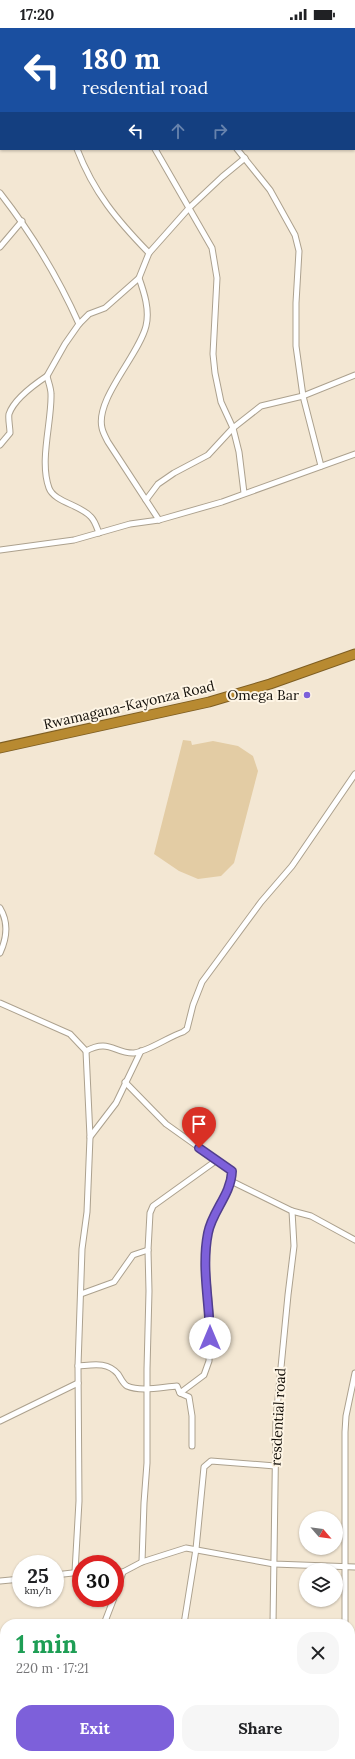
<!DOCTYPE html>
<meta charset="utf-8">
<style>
body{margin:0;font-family:Lora,serif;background:#f6f6f6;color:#202124;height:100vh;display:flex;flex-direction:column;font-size:15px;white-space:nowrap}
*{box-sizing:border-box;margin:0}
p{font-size:13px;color:#757577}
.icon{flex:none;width:22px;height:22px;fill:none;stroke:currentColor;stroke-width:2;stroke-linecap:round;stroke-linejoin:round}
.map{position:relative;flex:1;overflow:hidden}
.sheet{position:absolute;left:0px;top:1591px;width:355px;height:140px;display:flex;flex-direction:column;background:#fff;border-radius:16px 16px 0 0;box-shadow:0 1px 3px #0004}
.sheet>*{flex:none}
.guide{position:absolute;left:0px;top:0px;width:355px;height:122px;box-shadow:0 1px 3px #0004;background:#1a4fa0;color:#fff;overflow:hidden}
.needle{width:26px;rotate:118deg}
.controls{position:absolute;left:299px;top:1483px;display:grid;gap:8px}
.controls a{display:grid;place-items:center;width:44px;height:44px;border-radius:50%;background:#fff;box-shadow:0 1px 3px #0004;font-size:20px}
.speed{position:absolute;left:12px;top:1527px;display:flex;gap:8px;font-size:20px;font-weight:700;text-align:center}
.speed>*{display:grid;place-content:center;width:52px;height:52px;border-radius:50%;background:#fff;box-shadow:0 1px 3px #0004;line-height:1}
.speed small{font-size:10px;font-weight:400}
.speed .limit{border:6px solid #d22;background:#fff;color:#111}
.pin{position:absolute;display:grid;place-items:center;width:34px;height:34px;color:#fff;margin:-41px -17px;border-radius:50% 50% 50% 0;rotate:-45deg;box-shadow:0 0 4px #0007}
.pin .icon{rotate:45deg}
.me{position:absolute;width:44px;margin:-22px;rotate:0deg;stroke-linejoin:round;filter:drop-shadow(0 0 3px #0008)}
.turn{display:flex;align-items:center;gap:14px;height:84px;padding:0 16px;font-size:18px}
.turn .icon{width:52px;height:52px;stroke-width:2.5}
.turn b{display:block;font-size:28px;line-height:34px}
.lanes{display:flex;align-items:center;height:38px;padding:0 16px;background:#0003;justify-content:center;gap:20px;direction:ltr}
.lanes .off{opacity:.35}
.round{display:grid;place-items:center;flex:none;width:42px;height:42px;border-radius:16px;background:#f6f6f6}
.summary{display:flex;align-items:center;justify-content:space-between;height:68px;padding:0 16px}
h1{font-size:24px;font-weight:800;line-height:30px;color:#1e9e55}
.action{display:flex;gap:8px;margin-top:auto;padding:8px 16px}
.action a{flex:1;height:46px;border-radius:16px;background:#7d60da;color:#fff;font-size:16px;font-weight:800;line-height:46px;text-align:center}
.action a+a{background:#f6f6f6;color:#202124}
.status{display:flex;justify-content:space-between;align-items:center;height:28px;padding:0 20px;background:#fff;direction:ltr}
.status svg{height:11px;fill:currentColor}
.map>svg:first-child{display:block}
.green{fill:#e3cca4}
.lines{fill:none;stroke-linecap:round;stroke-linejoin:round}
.street-casing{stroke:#aca18e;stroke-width:7}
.highway-casing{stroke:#7e5e22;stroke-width:11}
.street{stroke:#fff;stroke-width:5}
.highway{stroke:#b88a31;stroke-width:9}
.route-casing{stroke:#513e8e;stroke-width:10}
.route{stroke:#7d60da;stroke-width:7}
.poi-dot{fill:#7d60da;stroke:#fef5e5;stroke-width:1.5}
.labels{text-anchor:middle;stroke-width:4;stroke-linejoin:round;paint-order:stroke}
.poi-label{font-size:14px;fill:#110d07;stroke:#fef5e5;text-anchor:end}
.street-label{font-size:14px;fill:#110d07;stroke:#fef5e5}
</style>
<div class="status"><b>17:20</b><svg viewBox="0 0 49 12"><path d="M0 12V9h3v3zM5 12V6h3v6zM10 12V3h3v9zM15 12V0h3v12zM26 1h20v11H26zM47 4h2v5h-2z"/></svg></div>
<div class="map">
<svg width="355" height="1731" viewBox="0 0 355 1731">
<rect width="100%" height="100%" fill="#f3e7d3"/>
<path class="green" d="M183 712 191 713 192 717 213 713 238 718 253 728 258 743 234 835 221 848 198 851 179 843 154 826Z"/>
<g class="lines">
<g class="street-casing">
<g id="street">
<path d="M64 0 65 1"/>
<path d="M150 0 151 1"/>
<path d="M246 0 247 1"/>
<path d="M22 1V0"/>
<path d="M0 9 1 10"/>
<path d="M0 44 1 43"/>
<path d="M354 103 355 105"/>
<path d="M77 121C94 165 117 192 149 225"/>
<path d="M155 121 212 220 217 250 213 326 215 345 221 374 233 400 239 424 244 465"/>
<path d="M237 121 270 162 295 207 299 223 296 275V318L303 368 321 438"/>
<path d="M0 165C32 206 58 249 79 296"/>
<path d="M0 219 22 193"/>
<path d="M0 417 10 405C10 399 8 391 9 386 14 371 35 356 47 348"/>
<path d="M146 472 158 456 174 445 208 427 233 400 261 378 303 368 355 347"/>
<path d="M159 492 108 414C106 410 103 405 102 400 95 371 139 327 146 298 150 282 144 264 139 250L149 225 189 180 222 149 245 130"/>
<path d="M99 505C97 500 95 493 91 489 81 477 54 474 49 460 39 433 52 393 51 366 51 360 48 353 47 348L65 316 79 296 89 286 105 280 139 250"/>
<path d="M0 522 74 512 130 496 159 492 222 474 355 426"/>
<path d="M0 880C9 895 7 910 0 925"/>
<path d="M0 975 70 1006 86 1023C109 1010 115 1026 134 1025 149 1023 168 1009 183 1004L187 1001 193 977 202 954 261 874 292 838 355 746"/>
<path d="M86 1023 90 1109"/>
<path d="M125 1054 166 1096 232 1143 231 1153 292 1183 311 1188 355 1212"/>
<path d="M81 1266 114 1254 133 1227 148 1222"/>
<path d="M78 1338C92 1337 107 1333 118 1346 120 1349 123 1356 127 1358 141 1364 162 1359 177 1358L180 1365 189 1369 192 1388V1418"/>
<path d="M180 1365 204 1347 209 1333 210 1286 206 1237 208 1204 231 1153"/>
<path d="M0 1393 78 1355"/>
<path d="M142 1534 144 1475 147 1435V1341L149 1263 148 1222 150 1185 153 1178 217 1132"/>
<path d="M75 1544 79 1473 78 1338 82 1221 87 1184 90 1109 116 1075 141 1023"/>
<path d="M115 1544H123L142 1534 186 1520 274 1536 355 1539"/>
<path d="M55 1547 81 1544"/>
<path d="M0 1553 21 1551"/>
<path d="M115 1567 123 1544"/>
<path d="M104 1596 114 1570"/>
<path d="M184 1596 196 1521 204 1439 211 1433 275 1438"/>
<path d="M273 1596 276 1391 288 1267 294 1218 292 1183"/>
<path d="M345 1596V1404L346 1388 355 1345"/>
<path d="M137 1726 139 1731"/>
<path d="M28 1731 33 1726"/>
<path d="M151 1731 153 1726"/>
<path d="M243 1731 245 1726"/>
<path d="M309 1731 310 1726"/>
</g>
</g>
<g class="highway-casing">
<path id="highway" d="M0 720 209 674 270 656 355 626"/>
</g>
<use href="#street" class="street"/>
<use href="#highway" class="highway"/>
</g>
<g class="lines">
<g class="route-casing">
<path id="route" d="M199 1120 232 1143C231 1167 212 1183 208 1205 201 1240 210 1276 210 1310"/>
</g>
<use href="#route" class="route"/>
</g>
<circle class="poi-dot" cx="307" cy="667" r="4"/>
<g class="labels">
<g class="poi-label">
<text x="299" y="672">Omega Bar</text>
</g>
<g class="street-label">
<text transform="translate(129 677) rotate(-13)" y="5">Rwamagana-Kayonza Road</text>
<text transform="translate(278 1389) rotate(-87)" y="5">resdential road</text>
</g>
</g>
</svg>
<div class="controls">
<a><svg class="needle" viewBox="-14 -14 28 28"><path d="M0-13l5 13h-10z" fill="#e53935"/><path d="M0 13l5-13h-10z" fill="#757577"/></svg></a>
<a><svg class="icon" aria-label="layers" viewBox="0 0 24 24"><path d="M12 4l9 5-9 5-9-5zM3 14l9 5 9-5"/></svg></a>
</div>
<div class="speed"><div>25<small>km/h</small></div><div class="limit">30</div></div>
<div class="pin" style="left:199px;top:1120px;background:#d93025"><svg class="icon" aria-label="arrive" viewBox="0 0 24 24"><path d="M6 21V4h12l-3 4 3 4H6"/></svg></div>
<svg class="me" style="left:210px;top:1310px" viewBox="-20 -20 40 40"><circle r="19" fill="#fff"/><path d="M0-13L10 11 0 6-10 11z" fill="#7d60da"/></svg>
<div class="guide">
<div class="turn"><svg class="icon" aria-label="left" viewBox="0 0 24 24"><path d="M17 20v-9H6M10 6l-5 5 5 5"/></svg><div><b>180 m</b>resdential road</div></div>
<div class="lanes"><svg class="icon" aria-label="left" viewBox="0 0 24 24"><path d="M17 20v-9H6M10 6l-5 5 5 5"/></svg><svg class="icon off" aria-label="ahead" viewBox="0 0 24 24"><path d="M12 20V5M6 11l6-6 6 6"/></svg><svg class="icon off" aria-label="right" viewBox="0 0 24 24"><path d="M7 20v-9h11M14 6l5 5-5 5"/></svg></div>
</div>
<section class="sheet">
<div class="summary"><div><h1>1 min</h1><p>220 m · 17:21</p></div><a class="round"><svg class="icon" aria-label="close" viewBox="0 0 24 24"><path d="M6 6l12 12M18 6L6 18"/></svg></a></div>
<div class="action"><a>Exit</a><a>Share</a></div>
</section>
</div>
